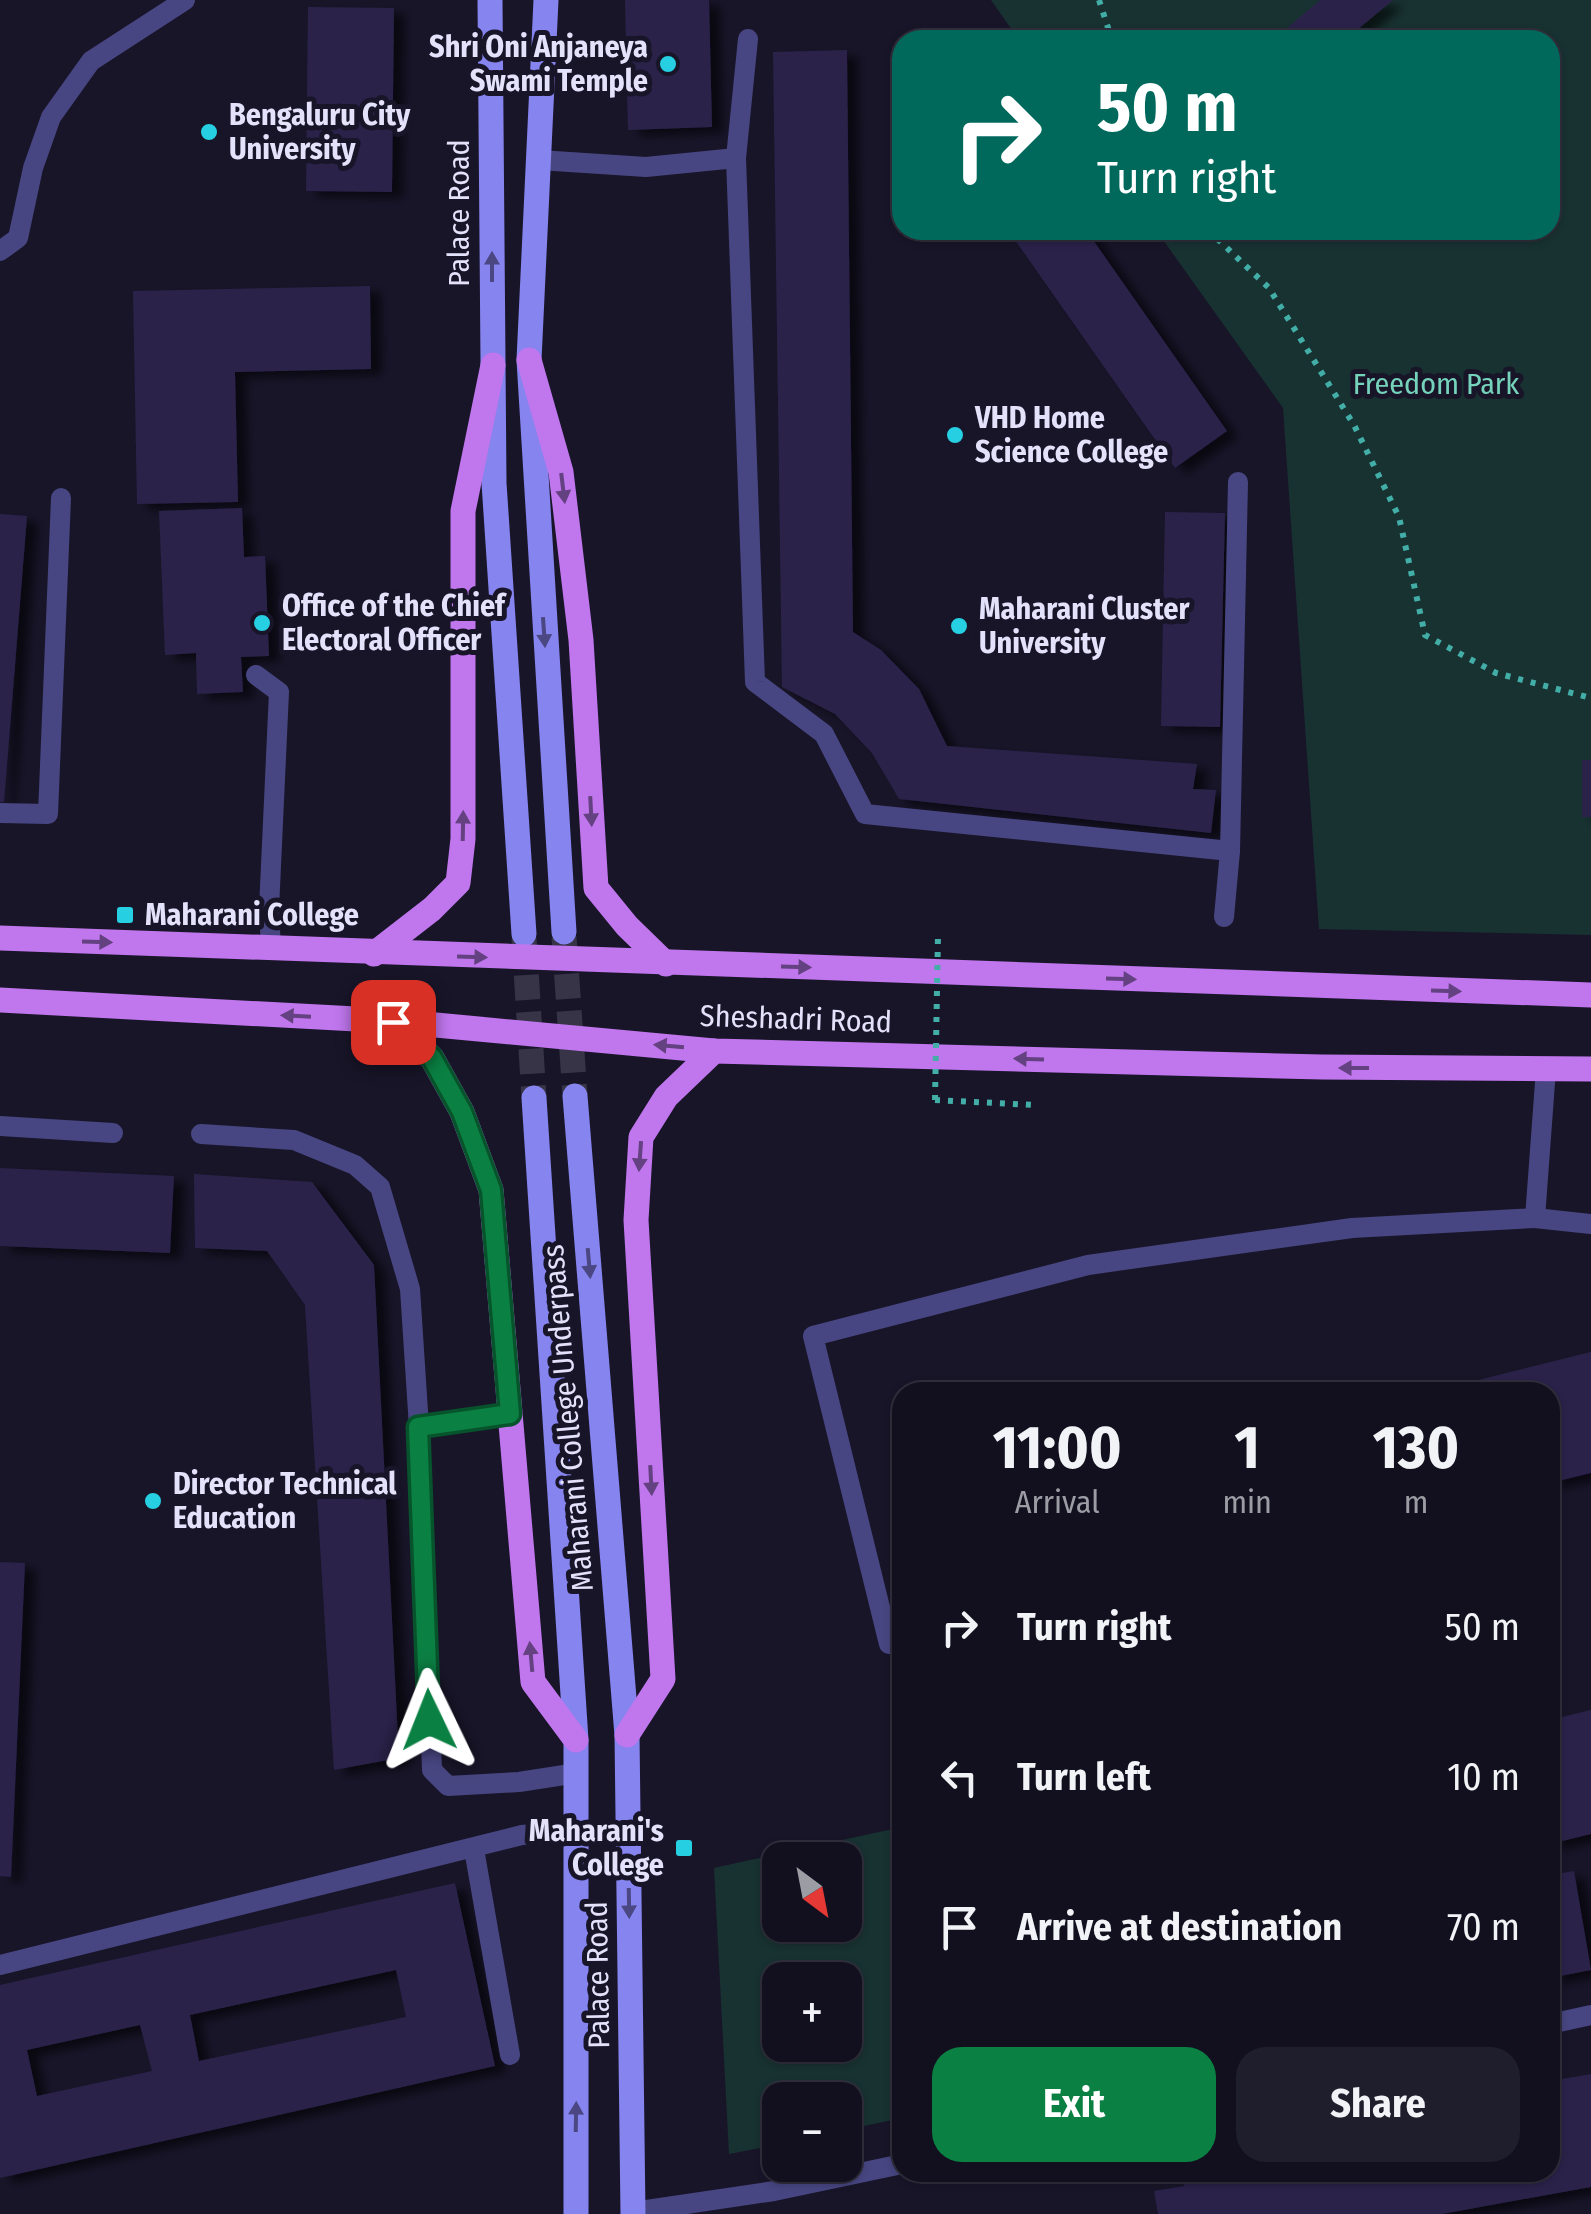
<!DOCTYPE html>
<meta charset="utf-8">
<style>
body{margin:0;font-family:"Fira Sans Condensed",sans-serif;background:#1f1e2c;color:#f1f3f6;height:100vh;display:flex;flex-direction:column;font-size:38px;white-space:nowrap}
*{box-sizing:border-box;margin:0}
p{font-size:32px;color:#9c9da4}
.icon{flex:none;width:55px;height:55px;fill:none;stroke:currentColor;stroke-width:2;stroke-linecap:round;stroke-linejoin:round}
.map{position:relative;flex:1;overflow:hidden}
.side{position:absolute;left:892px;top:1382px;width:668px;height:800px;display:flex;flex-direction:column;background:#12101f;border-radius:30px;box-shadow:0 2px 8px #0004,0 0 0 2px #31303d}
.side>*{flex:none}
.hud{position:absolute;left:892px;top:30px;width:668px;height:210px;border-radius:30px;box-shadow:0 2px 8px #0004,0 0 0 2px #31303d;background:#00695c;color:#fff;overflow:hidden}
.needle{width:65px;rotate:148deg}
.controls{position:absolute;left:762px;top:1842px;display:grid;gap:20px}
.controls a{display:grid;place-items:center;width:100px;height:100px;border-radius:20px;background:#12101f;box-shadow:0 2px 8px #0004,0 0 0 2px #31303d;font-size:50px}
.pin{position:absolute;display:grid;place-items:center;width:85px;height:85px;color:#fff;margin:-42px;border-radius:20px;box-shadow:0 5px 15px #0006}
.me{position:absolute;width:110px;margin:-55px;rotate:358deg;stroke-linejoin:round;filter:drop-shadow(0 0 8px #0008)}
.turn{display:flex;align-items:center;gap:35px;height:210px;padding:0 40px;font-size:45px}
.turn .icon{width:130px;height:130px;stroke-width:2.5}
.turn b{display:block;font-size:70px;line-height:85px}
.eta{display:flex;justify-content:space-evenly;align-items:center;height:170px;text-align:center}
.eta b{font-size:60px;font-weight:700;line-height:70px}
.cta{display:flex;gap:20px;margin-top:auto;padding:20px 40px}
.cta a{flex:1;height:115px;border-radius:30px;background:#0b8043;color:#fff;font-size:40px;font-weight:700;line-height:115px;text-align:center}
.cta a+a{background:#1f1e2c;color:#f1f3f6}
ul{padding:0;list-style:none}
li{display:flex;align-items:center;gap:30px;height:150px;padding:0 40px}
li div{flex:1}
li b{display:block;font-size:38px}
li em{font-style:normal}
.map>svg:first-child{display:block}
.green{fill:#183231;fill-rule:evenodd}
.building{fill:#2a2348;fill-rule:evenodd;filter:url(#shadow)}
.lines{fill:none;stroke-linecap:round;stroke-linejoin:round}
.secondary-tunnel{stroke:#373448;stroke-width:25;stroke-dasharray:25 12;stroke-linecap:butt}
.path{stroke:#42aea7;stroke-width:6;stroke-dasharray:5 8;stroke-linecap:butt}
.lane{stroke:#484682;stroke-width:20}
.secondary{stroke:#8684ef;stroke-width:25}
.primary{stroke:#c076ed;stroke-width:25}
.path-bridge{stroke:#42aea7;stroke-width:6;stroke-dasharray:5 8;stroke-linecap:butt}
.oneway{fill:#4a4782}
.oneway2{fill:#644181}
.route-casing{stroke:#07532c;stroke-width:25}
.route{stroke:#0b8043;stroke-width:18}
.poi-dot{fill:#26d0e2;stroke:#181529;stroke-width:4}
.labels{text-anchor:middle;stroke-width:10;stroke-linejoin:round;paint-order:stroke}
.poi-label{font-size:30px;font-weight:bold;fill:#e4e1fb;stroke:#181529;text-anchor:start}
.street-label{font-size:30px;fill:#e4e1fb;stroke:#181529}
.park-label{font-size:30px;fill:#75d3bb;stroke:#181529}
</style>
<div class="map">
<svg width="1591" height="2214" viewBox="0 0 1591 2214">
<defs>
<filter id="shadow"><feDropShadow dx="11" dy="6" stdDeviation="5" flood-color="#0009"/></filter>
</defs>
<rect width="100%" height="100%" fill="#181529"/>
<g class="green">
<path d="M991 0H1591V935L1319 929 1283 408 1156 230H1550V40H1019Z"/>
<path d="M902 1827V2118L845 2130V2100H780V2144L729 2154 714 1868ZM780 1860H845V1925H780ZM780 1980H845V2045H780Z"/>
</g>
<g class="building">
<path d="M625 0H709L712 127 628 130Z"/>
<path d="M1320 0H1393L1345 40H1273Z"/>
<path d="M308 7 394 8 392 192 306 191Z"/>
<path d="M847 50 853 632 881 650 919 689 947 746 1197 764 1193 789 1216 790 1211 833 899 799 872 753 835 714 782 687 773 52Z"/>
<path d="M1008 230H1086L1227 431 1175 468Z"/>
<path d="M370 286 371 369 235 372 238 502 137 504 133 291Z"/>
<path d="M242 508 244 557 265 556 269 656 241 657 243 692 197 694 196 653 165 655 159 511Z"/>
<path d="M1165 512 1225 513 1220 727 1161 726Z"/>
<path d="M0 514 27 516 4 802H0Z"/>
<rect x="1582" y="760" width="9" height="57"/>
<path d="M0 1168 174 1176 170 1253 0 1246Z"/>
<path d="M194 1174 312 1182 374 1265 399 1758 334 1770 305 1305 267 1251 195 1248Z"/>
<path d="M1591 1352V1473L1550 1483V1392H1430Z"/>
<path d="M0 1562 25 1563 11 1877 0 1876Z"/>
<path d="M1591 1710V1834L1550 1844V1720Z"/>
<path d="M1574 1871 1591 1970 1550 1978V1875Z"/>
<path d="M455 1883 495 2066 0 2178V1985ZM396 1970 406 2017 199 2061 190 2015ZM140 2025 152 2071 37 2096 27 2050Z"/>
<path d="M1591 2074V2187L1442 2214H1158L1154 2191 1184 2186 1181 2172H1550V2081Z"/>
</g>
<g class="lines">
<g class="secondary-tunnel">
<path d="M564 937 575 1096"/>
<path d="M524 938 534 1098"/>
</g>
<g class="path">
<path d="M1099 0 1112 40"/>
<path d="M1208 230 1269 288 1354 425 1399 517 1425 635 1496 673 1591 698"/>
<path d="M935 1100 1035 1105"/>
</g>
<g class="lane">
<path d="M748 39 736 158 755 682 824 734 865 814 1230 851"/>
<path d="M539 160 646 167 736 158"/>
<path d="M0 251 18 238 33 168 51 117 91 61 185 0"/>
<path d="M256 675 279 692 269 909 271 949"/>
<path d="M0 813 48 814 61 498"/>
<path d="M1224 917 1230 851 1238 482"/>
<path d="M0 1126 113 1133"/>
<path d="M201 1134 294 1140 355 1165 380 1187 410 1289 419 1427 432 1770 448 1786 519 1782 577 1773"/>
<path d="M1535 1218 1591 1224"/>
<path d="M419 1427 510 1413"/>
<path d="M889 1644 813 1336 1088 1265 1352 1228 1535 1218 1546 1069"/>
<path d="M474 1849 510 2055"/>
<path d="M0 1965 522 1835 577 1830"/>
<path d="M1550 2024 1591 2015"/>
<path d="M633 2212 774 2191 902 2164"/>
</g>
<g class="secondary">
<path d="M490 0 494 483 524 934"/>
<path d="M546 0 529 360 564 932"/>
<path d="M575 1096 627 1735 633 2214"/>
<path d="M534 1098 576 1740V2214"/>
</g>
<g class="primary">
<path d="M529 360 561 472 581 640 596 888 627 926 666 964"/>
<path d="M0 938 1591 995"/>
<path d="M374 954 432 909 458 883 463 839V511L493 365"/>
<path d="M0 1000 393 1021 714 1051 1322 1067 1591 1069"/>
<path d="M393 1021 432 1058 462 1112 491 1190 533 1682 576 1740"/>
<path d="M627 1735 663 1679 636 1220 641 1137 666 1097 714 1051"/>
</g>
<path class="path-bridge" d="M935 1100 938 935"/>
</g>
<defs><path id="oneway-solid" d="M-6-.8H1V-3.2L6.5 0L1 3.2V.8H-6Z" transform="scale(2.5)"/></defs>
<g class="oneway">
<use href="#oneway-solid" transform="translate(492 267) rotate(-90)"/>
<use href="#oneway-solid" transform="translate(544 632) rotate(86)"/>
<use href="#oneway-solid" transform="translate(589 1263) rotate(85)"/>
<use href="#oneway-solid" transform="translate(629 1903) rotate(89)"/>
<use href="#oneway-solid" transform="translate(576 2117) rotate(-89)"/>
</g>
<g class="oneway2">
<use href="#oneway-solid" transform="translate(563 488) rotate(83)"/>
<use href="#oneway-solid" transform="translate(591 811) rotate(87)"/>
<use href="#oneway-solid" transform="translate(463 826) rotate(-89)"/>
<use href="#oneway-solid" transform="translate(97 942) rotate(2)"/>
<use href="#oneway-solid" transform="translate(472 957) rotate(2)"/>
<use href="#oneway-solid" transform="translate(796 967) rotate(2)"/>
<use href="#oneway-solid" transform="translate(1121 979) rotate(2)"/>
<use href="#oneway-solid" transform="translate(1446 991) rotate(2)"/>
<use href="#oneway-solid" transform="translate(296 1016) rotate(-177)"/>
<use href="#oneway-solid" transform="translate(669 1046) rotate(-175)"/>
<use href="#oneway-solid" transform="translate(1029 1059) rotate(-178)"/>
<use href="#oneway-solid" transform="translate(1354 1068) rotate(-180)"/>
<use href="#oneway-solid" transform="translate(640 1156) rotate(94)"/>
<use href="#oneway-solid" transform="translate(651 1480) rotate(87)"/>
<use href="#oneway-solid" transform="translate(531 1657) rotate(-95)"/>
</g>
<g class="lines">
<g class="route-casing">
<path id="route" d="M393 1022 432 1058 462 1112 491 1190 510 1414 418 1427 429 1720"/>
</g>
<use href="#route" class="route"/>
</g>
<g class="poi-dot">
<circle cx="668" cy="64" r="10"/>
<circle cx="209" cy="132" r="10"/>
<circle cx="955" cy="435" r="10"/>
<circle cx="262" cy="623" r="10"/>
<circle cx="959" cy="626" r="10"/>
<rect x="115" y="905" width="20" height="20" rx="5"/>
<circle cx="153" cy="1501" r="10"/>
<rect x="674" y="1838" width="20" height="20" rx="5"/>
</g>
<g class="labels">
<g class="poi-label">
<text x="648" y="57" text-anchor="end">Shri Oni Anjaneya<tspan x="648" dy="34">Swami Temple</tspan></text>
<text x="229" y="125">Bengaluru City<tspan x="229" dy="34">University</tspan></text>
<text x="975" y="428">VHD Home<tspan x="975" dy="34">Science College</tspan></text>
<text x="282" y="616">Office of the Chief<tspan x="282" dy="34">Electoral Officer</tspan></text>
<text x="979" y="619">Maharani Cluster<tspan x="979" dy="34">University</tspan></text>
<text x="145" y="925">Maharani College</text>
<text x="173" y="1494">Director Technical<tspan x="173" dy="34">Education</tspan></text>
<text x="664" y="1841" text-anchor="end">Maharani's<tspan x="664" dy="34">College</tspan></text>
</g>
<g class="street-label">
<text transform="translate(459 213) rotate(-90)" y="10">Palace Road</text>
<text transform="translate(796 1019) rotate(2)" y="10">Sheshadri Road</text>
<text transform="translate(568 1418) rotate(-95)" y="10">Maharani College Underpass</text>
<text transform="translate(598 1975) rotate(-91)" y="10">Palace Road</text>
</g>
<g class="park-label">
<text x="1436" y="394">Freedom Park</text>
</g>
</g>
</svg>
<div class="controls">
<a><svg class="needle" viewBox="-14 -14 28 28"><path d="M0-13l5 13h-10z" fill="#e53935"/><path d="M0 13l5-13h-10z" fill="#9c9da4"/></svg></a>
<a>+</a>
<a>−</a>
</div>
<div class="pin" style="left:393px;top:1022px;background:#d93025"><svg class="icon" aria-label="arrive" viewBox="0 0 24 24"><path d="M6 21V4h12l-3 4 3 4H6"/></svg></div>
<svg class="me" style="left:429px;top:1720px" viewBox="-20 -20 40 40"><path d="M0-17L14 15 0 8-14 15z" fill="#0b8043" stroke="#fff" stroke-width="4"/></svg>
<div class="hud">
<div class="turn"><svg class="icon" aria-label="right" viewBox="0 0 24 24"><path d="M7 20v-9h11M14 6l5 5-5 5"/></svg><div><b>50 m</b>Turn right</div></div>
</div>
<section class="side">
<div class="eta">
<div><b>11:00</b><p>Arrival</p></div>
<div><b>1</b><p>min</p></div>
<div><b>130</b><p>m</p></div>
</div>
<ul>
<li><svg class="icon" aria-label="right" viewBox="0 0 24 24"><path d="M7 20v-9h11M14 6l5 5-5 5"/></svg><div><b>Turn right</b></div><em>50 m</em></li>
<li><svg class="icon" aria-label="left" viewBox="0 0 24 24"><path d="M17 20v-9H6M10 6l-5 5 5 5"/></svg><div><b>Turn left</b></div><em>10 m</em></li>
<li><svg class="icon" aria-label="arrive" viewBox="0 0 24 24"><path d="M6 21V4h12l-3 4 3 4H6"/></svg><div><b>Arrive at destination</b></div><em>70 m</em></li>
</ul>
<div class="cta"><a>Exit</a><a>Share</a></div>
</section>
</div>
